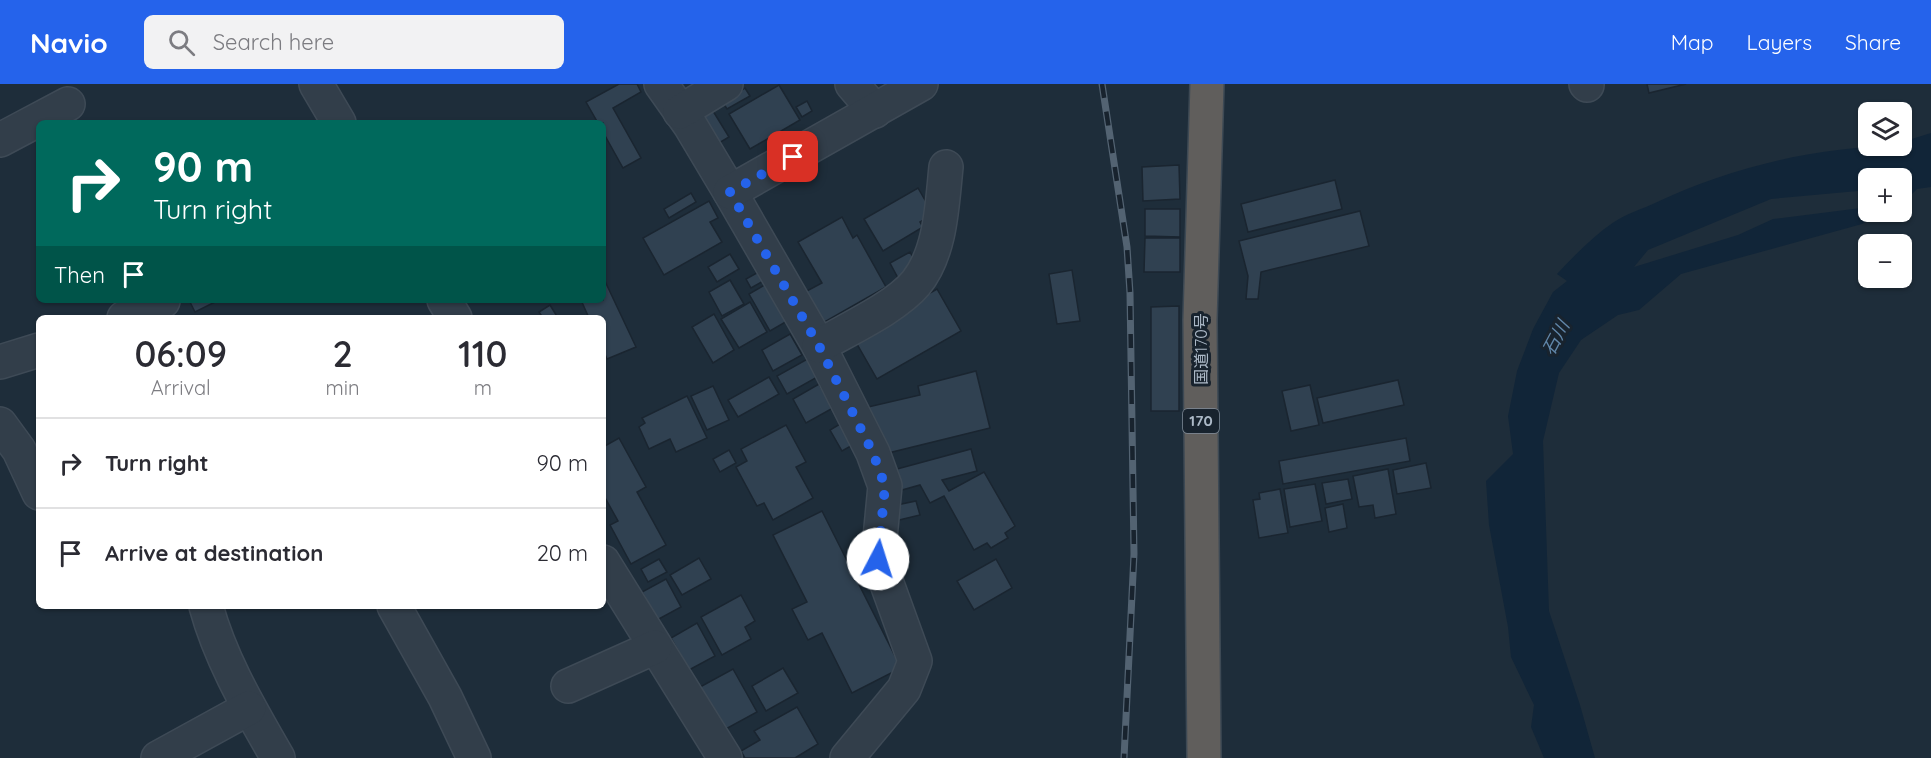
<!DOCTYPE html>
<meta charset="utf-8">
<style>
body{margin:0;font-family:Quicksand,"Noto Sans JP",sans-serif;background:#f2f2f3;color:#2b2b33;height:100vh;display:flex;flex-direction:column;font-size:22px;white-space:nowrap}
*{box-sizing:border-box;margin:0}
p{font-size:20px;color:#7c7c81}
.icon{flex:none;width:33px;height:33px;fill:none;stroke:currentColor;stroke-width:2;stroke-linecap:round;stroke-linejoin:round}
.map{position:relative;flex:1;overflow:hidden}
.drawer{position:absolute;left:36px;top:231px;width:570px;height:294px;display:flex;flex-direction:column;background:#fff;border-radius:9px;box-shadow:0 2px 4px #0004}
.drawer>*{flex:none}
.top-card{position:absolute;left:36px;top:36px;width:570px;height:183px;border-radius:9px;box-shadow:0 2px 4px #0004;background:#00695c;color:#fff;overflow:hidden}
.controls{position:absolute;left:1858px;top:18px;display:grid;gap:12px}
.controls a{display:grid;place-items:center;width:54px;height:54px;border-radius:9px;background:#fff;box-shadow:0 2px 4px #0004;font-size:30px}
.pin{position:absolute;display:grid;place-items:center;width:51px;height:51px;color:#fff;margin:-26px;border-radius:12px;box-shadow:0 3px 9px #0006}
.me{position:absolute;width:66px;margin:-33px;rotate:5deg;stroke-linejoin:round;filter:drop-shadow(0 0 4px #0008)}
.turn{display:flex;align-items:center;gap:21px;height:126px;padding:0 18px;font-size:27px}
.turn .icon{width:78px;height:78px;stroke-width:2.5}
.turn b{display:block;font-size:42px;line-height:51px}
.then{display:flex;align-items:center;height:57px;padding:0 18px;background:#0003;gap:12px;font-size:22px}
.eta{display:flex;justify-content:space-evenly;align-items:center;height:102px;text-align:center}
.eta b{font-size:36px;font-weight:600;line-height:42px}
ul{padding:0;list-style:none}
li{display:flex;align-items:center;gap:18px;height:90px;padding:0 18px;border-top:2px solid #e1e1e2}
li div{flex:1}
li b{display:block;font-size:22px}
li em{font-style:normal}
header{display:flex;align-items:center;gap:36px;box-sizing:border-box;height:84px;padding:0 30px;background:#2563eb;color:#fff}
header strong{font-size:28px}
nav{display:flex;gap:33px;margin-inline-start:auto;font-size:21px}
.search{width:420px;height:54px;background:#f2f2f3;display:flex;align-items:center;gap:15px;box-sizing:border-box;padding:0 21px;border-radius:9px;color:#7c7c81;font-size:22px}
.map>svg:first-child{display:block}
.water{fill:#112538}
.building{fill:#304151;stroke:#1a2530;stroke-width:1.5}
.lines{fill:none;stroke-linecap:round;stroke-linejoin:round}
.minor-casing{stroke:#3e4a56;stroke-width:36}
.trunk-casing{stroke:#3d4954;stroke-width:36}
.minor{stroke:#323e4a;stroke-width:33}
.trunk{stroke:#605e5c;stroke-width:33}
.rail-casing{stroke:#536372;stroke-width:7}
.rail{stroke:#18232e;stroke-width:4.5;stroke-dasharray:14;stroke-linecap:butt}
.route{stroke:#2563eb;stroke-width:10;stroke-dasharray:0 18}
.labels{text-anchor:middle;stroke-width:6;stroke-linejoin:round;paint-order:stroke}
.shield{fill:#18232e;stroke:#808c99;stroke-width:1.5}
.shield-label{font-size:15px;font-weight:bold;fill:#acb9c7}
.street-label{font-size:16px;fill:#acb9c7;stroke:#18232e}
.water-label{font-size:18px;font-style:italic;fill:#6187aa;stroke:#18232e}
</style>
<header>
<strong>Navio</strong>
<div class="search"><svg class="icon" aria-label="search" viewBox="0 0 24 24"><circle cx="10" cy="10" r="6"/><path d="M15 15l6 6"/></svg>Search here</div>
<nav><a>Map</a><a>Layers</a><a>Share</a></nav>
</header>
<div class="map">
<svg width="1931" height="674" viewBox="0 0 1931 674">
<rect width="100%" height="100%" fill="#1e2d3a"/>
<path class="water" d="M1931 49V103L1917 105 1902 120V94H1869V106L1771 115 1648 166 1634 183 1738 151 1773 135 1869 123V128H1887L1862 140 1681 190 1639 226 1618 231 1581 256 1559 289 1543 357 1549 527 1580 621 1595 674H1544L1531 643 1534 621 1511 573 1508 543 1489 441 1486 397 1513 370 1508 332 1517 287 1533 245 1553 208 1567 197 1557 190C1575 171 1592 153 1614 138 1626 130 1642 125 1655 119 1731 83 1818 62 1902 62V58Z"/>
<g class="building">
<path d="M619 0H637L641 8 613 24 641 74 623 84 603 48V39H598L586 18Z"/>
<path d="M1647 0H1686L1649 9Z"/>
<path d="M779 1 800 36 750 65 729 30Z"/>
<path d="M745 4 750 12 727 25 722 17Z"/>
<path d="M807 17 812 27 802 33 796 23Z"/>
<path d="M713 27 729 53 714 62 699 36Z"/>
<path d="M1179 81 1180 115 1143 117 1142 83Z"/>
<path d="M1335 96 1342 125 1248 148 1241 120Z"/>
<path d="M918 104 933 130 920 138 923 143 883 167 864 135Z"/>
<path d="M691 109 696 118 669 134 664 125Z"/>
<path d="M709 117 718 134 710 138 722 158 664 191 643 154Z"/>
<path d="M1145 125H1180V153L1145 152Z"/>
<path d="M1360 127 1369 162 1261 188 1258 215H1246L1248 192 1239 157Z"/>
<path d="M842 133 853 154 857 151 886 203 821 240 803 209 822 199 798 158Z"/>
<path d="M1145 154H1180V188H1144Z"/>
<path d="M910 168 918 183 898 194 890 179Z"/>
<path d="M730 170 739 185 717 198 708 183Z"/>
<path d="M762 186 767 195 751 204 746 195Z"/>
<path d="M1072 186 1080 237 1057 240 1049 190Z"/>
<path d="M603 193 636 263 607 275 603 266V234H589L581 216H603Z"/>
<path d="M730 196 744 220 722 232 709 208Z"/>
<path d="M768 199 789 236 770 247 749 210Z"/>
<path d="M937 205 961 247 877 295 853 253Z"/>
<path d="M189 216H219L195 228Z"/>
<path d="M750 218 767 248 739 264 721 235Z"/>
<path d="M550 221 558 234H543L539 228Z"/>
<path d="M1179 222V327H1151V223Z"/>
<path d="M714 230 734 266 713 279 692 243Z"/>
<path d="M790 250 802 271 773 287 762 266Z"/>
<path d="M811 273 821 291 787 310 777 292Z"/>
<path d="M976 287 990 344 880 371 868 323 920 311 918 302Z"/>
<path d="M769 293 779 310 738 333 728 316Z"/>
<path d="M1398 296 1404 321 1323 339 1317 314Z"/>
<path d="M819 300 833 324 806 339 793 315Z"/>
<path d="M1310 301 1319 341 1291 347 1282 307Z"/>
<path d="M713 302 729 336 707 346 691 312Z"/>
<path d="M687 312 707 354 676 368 670 355 649 365 639 343 645 339 642 334Z"/>
<path d="M845 337 858 358 842 367 830 346Z"/>
<path d="M786 341 806 378 796 383 813 414 773 436 764 419 757 422 736 383 747 377 741 365Z"/>
<path d="M619 354 646 403 637 408 666 461 631 480 610 441 618 437 603 410V363Z"/>
<path d="M1406 354 1410 377 1283 400 1279 377Z"/>
<path d="M971 365 977 387 942 396 949 407 984 388 1015 442 1005 449 1008 454 991 464 987 459 974 466 944 412 930 419 920 401 902 406 897 385Z"/>
<path d="M729 366 736 379 720 388 713 375Z"/>
<path d="M1426 379 1431 404 1397 410 1393 386Z"/>
<path d="M1388 385 1396 430 1375 434 1373 421 1359 423 1353 392Z"/>
<path d="M1348 395 1352 415 1326 420 1322 399Z"/>
<path d="M1315 400 1322 437 1290 443 1284 405Z"/>
<path d="M1280 405 1288 449 1259 454 1253 416 1260 415 1259 409Z"/>
<path d="M916 417 920 431 895 437 892 422Z"/>
<path d="M1343 420 1347 444 1329 448 1325 424Z"/>
<path d="M822 427 901 584 852 609 822 549 808 556 792 525 807 518 773 451Z"/>
<path d="M699 474 711 495 682 511 670 491Z"/>
<path d="M659 475 667 488 648 498 641 485Z"/>
<path d="M996 475 1012 504 974 526 957 497Z"/>
<path d="M666 495 681 523 657 536 642 508Z"/>
<path d="M741 511 755 537 745 543 751 555 722 571 701 533Z"/>
<path d="M697 539 715 572 689 586 671 554Z"/>
<path d="M783 584 798 609 766 627 752 602Z"/>
<path d="M733 585 757 628 724 646 700 603Z"/>
<path d="M797 623 818 660 795 674H745L741 667 760 656 754 647Z"/>
</g>
<g class="lines">
<g class="minor-casing">
<g id="minor">
<path d="M316 0 339 39"/>
<path d="M661 0 690 41 730 108 819 262 873 369 885 402 878 475 915 577 904 605 847 674"/>
<path d="M852 0 875 27"/>
<path d="M1586 0 1587 1"/>
<path d="M680 28 726 0"/>
<path d="M0 56 68 20"/>
<path d="M730 108 921 0"/>
<path d="M444 216 455 234"/>
<path d="M124 234 163 217"/>
<path d="M819 262C848 245 895 224 916 199 941 168 942 121 946 83"/>
<path d="M0 278 39 266"/>
<path d="M0 340 19 366 39 409"/>
<path d="M603 478 725 674"/>
<path d="M206 522C221 577 250 625 278 674"/>
<path d="M394 522 445 613 474 674"/>
<path d="M568 602 655 563"/>
<path d="M158 674 249 624"/>
</g>
</g>
<g class="trunk-casing">
<path id="trunk" d="M1204 674 1200 236 1207 0"/>
</g>
<use href="#minor" class="minor"/>
<use href="#trunk" class="trunk"/>
<g class="rail-casing">
<path id="rail" d="M1102 0 1127 163 1130 209 1134 470 1124 674"/>
</g>
<use href="#rail" class="rail"/>
</g>
<g class="lines">
<path class="route" d="M793 73 730 108 819 262 873 369 885 402 878 475"/>
</g>
<g class="labels">
<rect class="shield" x="1183" y="325" width="36" height="24" rx="4.5"/>
<g class="shield-label">
<text x="1201" y="342">170</text>
</g>
<g class="street-label">
<text transform="translate(1201 265) rotate(-90)" y="6">国道170号</text>
</g>
<g class="water-label">
<text transform="translate(1556 254) rotate(-62)" y="6">石川</text>
</g>
</g>
</svg>
<div class="controls">
<a><svg class="icon" aria-label="layers" viewBox="0 0 24 24"><path d="M12 4l9 5-9 5-9-5zM3 14l9 5 9-5"/></svg></a>
<a>+</a>
<a>−</a>
</div>
<div class="pin" style="left:793px;top:73px;background:#d93025"><svg class="icon" aria-label="arrive" viewBox="0 0 24 24"><path d="M6 21V4h12l-3 4 3 4H6"/></svg></div>
<svg class="me" style="left:878px;top:475px" viewBox="-20 -20 40 40"><circle r="19" fill="#fff"/><path d="M0-13L10 11 0 6-10 11z" fill="#2563eb"/></svg>
<div class="top-card">
<div class="turn"><svg class="icon" aria-label="right" viewBox="0 0 24 24"><path d="M7 20v-9h11M14 6l5 5-5 5"/></svg><div><b>90 m</b>Turn right</div></div>
<div class="then">Then<svg class="icon" aria-label="arrive" viewBox="0 0 24 24"><path d="M6 21V4h12l-3 4 3 4H6"/></svg></div>
</div>
<section class="drawer">
<div class="eta">
<div><b>06:09</b><p>Arrival</p></div>
<div><b>2</b><p>min</p></div>
<div><b>110</b><p>m</p></div>
</div>
<ul>
<li><svg class="icon" aria-label="right" viewBox="0 0 24 24"><path d="M7 20v-9h11M14 6l5 5-5 5"/></svg><div><b>Turn right</b></div><em>90 m</em></li>
<li><svg class="icon" aria-label="arrive" viewBox="0 0 24 24"><path d="M6 21V4h12l-3 4 3 4H6"/></svg><div><b>Arrive at destination</b></div><em>20 m</em></li>
</ul>
</section>
</div>
